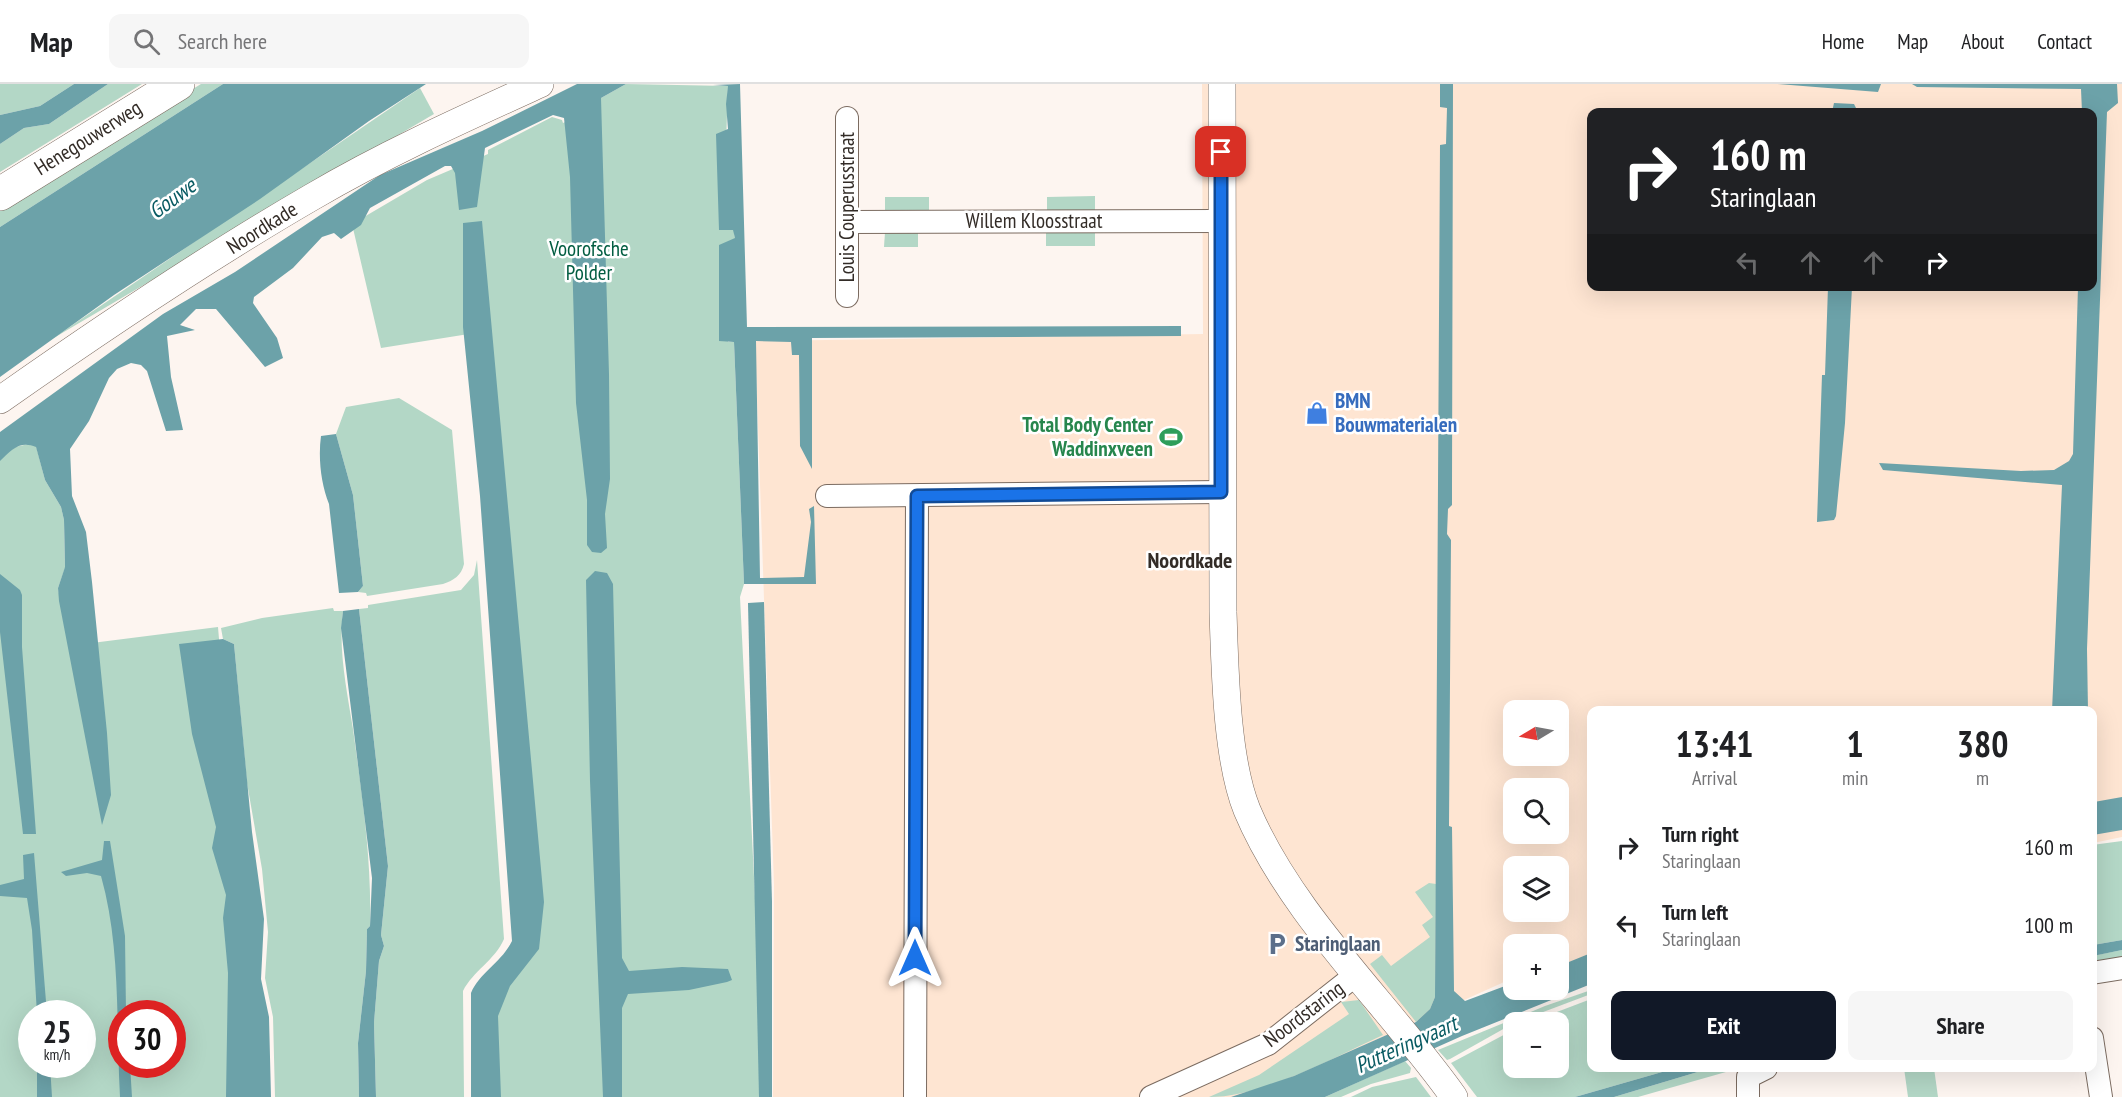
<!DOCTYPE html>
<meta charset="utf-8">
<style>
body{margin:0;font-family:"PT Sans Narrow",sans-serif;background:#f6f6f6;color:#202124;height:100vh;display:flex;flex-direction:column;font-size:22px;white-space:nowrap}
*{box-sizing:border-box;margin:0}
p{font-size:20px;color:#757577}
.icon{flex:none;width:33px;height:33px;fill:none;stroke:currentColor;stroke-width:2;stroke-linecap:round;stroke-linejoin:round}
.map{position:relative;flex:1;overflow:hidden}
.panel{position:absolute;left:1587px;top:622px;width:510px;height:366px;display:flex;flex-direction:column;background:#fff;border-radius:12px;box-shadow:0 6px 24px #0002}
.panel>*{flex:none}
.banner{position:absolute;left:1587px;top:24px;width:510px;height:183px;border-radius:12px;box-shadow:0 6px 24px #0002;background:#202124;color:#fff;overflow:hidden}
.needle{width:39px;rotate:260deg}
.fabs{position:absolute;left:1503px;top:616px;display:grid;gap:12px}
.fabs a{display:grid;place-items:center;width:66px;height:66px;border-radius:12px;background:#fff;box-shadow:0 6px 24px #0002;font-size:30px}
.speed{position:absolute;left:18px;top:916px;display:flex;gap:12px;font-size:30px;font-weight:700;text-align:center}
.speed>*{display:grid;place-content:center;width:78px;height:78px;border-radius:50%;background:#fff;box-shadow:0 6px 24px #0002;line-height:1}
.speed small{font-size:15px;font-weight:400}
.speed .limit{border:9px solid #d22;background:#fff;color:#111}
.pin{position:absolute;display:grid;place-items:center;width:51px;height:51px;color:#fff;margin:-26px;border-radius:12px;box-shadow:0 3px 9px #0006}
.me{position:absolute;width:66px;margin:-33px;rotate:0deg;stroke-linejoin:round;filter:drop-shadow(0 0 4px #0008)}
.turn{display:flex;align-items:center;gap:21px;height:126px;padding:0 24px;font-size:27px}
.turn .icon{width:78px;height:78px;stroke-width:2.5}
.turn b{display:block;font-size:42px;line-height:51px}
.lanes{display:flex;align-items:center;height:57px;padding:0 24px;background:#0003;justify-content:center;gap:30px;direction:ltr}
.lanes .off{opacity:.35}
.eta{display:flex;justify-content:space-evenly;align-items:center;height:102px;text-align:center}
.eta b{font-size:36px;font-weight:600;line-height:42px}
.primary-button{display:flex;gap:12px;margin-top:auto;padding:12px 24px}
.primary-button a{flex:1;height:69px;border-radius:12px;background:#111827;color:#fff;font-size:24px;font-weight:600;line-height:69px;text-align:center}
.primary-button a+a{background:#f6f6f6;color:#202124}
ul{padding:0;list-style:none}
li{display:flex;align-items:center;gap:18px;height:78px;padding:0 24px}
li div{flex:1}
li b{display:block;font-size:22px}
li em{font-style:normal}
header{display:flex;align-items:center;gap:36px;box-sizing:border-box;height:84px;padding:0 30px;background:#fff;border-bottom:2px solid #e0e0e0}
header strong{font-size:28px}
nav{display:flex;gap:33px;margin-inline-start:auto;font-size:21px}
.search{width:420px;height:54px;background:#f6f6f6;display:flex;align-items:center;gap:15px;box-sizing:border-box;padding:0 21px;border-radius:12px;color:#757577;font-size:22px}
.map>svg:first-child{display:block}
.built{fill:#fee5d2;fill-rule:evenodd}
.green{fill:#b3d7c6;fill-rule:evenodd}
.water{fill:#6ca2a9}
.lines{fill:none;stroke-linecap:round;stroke-linejoin:round}
.minor-casing{stroke:#7b6b60;stroke-width:24}
.tertiary-casing{stroke:#7b6b60;stroke-width:28}
.primary-casing{stroke:#7b6b60;stroke-width:34}
.minor{stroke:#fff;stroke-width:22}
.tertiary{stroke:#fff;stroke-width:27}
.primary{stroke:#fff;stroke-width:33}
.route-casing{stroke:#114b97;stroke-width:15}
.route{stroke:#1a73e8;stroke-width:10}
.labels{text-anchor:middle;stroke-width:5;stroke-linejoin:round;paint-order:stroke}
.street-label{font-size:21px;fill:#332c27;stroke:#fff}
.park-label{font-size:21px;fill:#025d41;stroke:#fff}
.shop-label{font-size:21px;font-weight:bold;fill:#366cbe;stroke:#fff;text-anchor:start}
.leisure-label{font-size:21px;font-weight:bold;fill:#27864d;stroke:#fff;text-anchor:end}
.service-label{font-size:21px;font-weight:bold;fill:#4e5e75;stroke:#fff;text-anchor:start}
.water-label{font-size:22px;font-style:italic;fill:#085a62;stroke:#fff}
.neighbourhood-label{font-size:22px;font-weight:bold;fill:#332c27;stroke:#fff}
</style>
<header>
<strong>Map</strong>
<div class="search"><svg class="icon" aria-label="search" viewBox="0 0 24 24"><circle cx="10" cy="10" r="6"/><path d="M15 15l6 6"/></svg>Search here</div>
<nav><a>Home</a><a>Map</a><a>About</a><a>Contact</a></nav>
</header>
<div class="map">
<svg width="2122" height="1013" viewBox="0 0 2122 1013">
<rect width="100%" height="100%" fill="#fdf5f0"/>
<path class="built" d="M1202 0H2122V753L2093 759 2092 627H1592L1591 872 1559 881 1558 861H1514L1513 894 1249 1013H773L774 801 755 257 1203 250ZM1592 28H2092V202H1592ZM1514 627H1558V672H1514ZM1514 705H1558V750H1514ZM1514 783H1558V828H1514Z"/>
<g class="green">
<path d="M0 0H74L40 22 0 31Z"/>
<path d="M108 0H142L0 88V60L24 44 49 40Z"/>
<path d="M201 0H223L0 143V123Z"/>
<path d="M626 0 728 2 723 146H734L735 154 728 258H734L744 500 740 513 765 1013H491L488 929 527 847 475 249 381 264 352 140 427 96 488 70V66L552 33 562 36 563 39 601 23V14Z"/>
<path d="M420 4 434 30 52 255Z"/>
<path d="M1095 112V128H1047V113Z"/>
<rect x="885" y="113" width="44" height="15"/>
<rect x="1046" y="147" width="49" height="15"/>
<path d="M885 148H918V163H884Z"/>
<path d="M399 314 452 346 464 480C461 492 454 496 443 500L367 512 366 509 358 508 363 502 353 411 336 350 346 323Z"/>
<path d="M29 360 36 362 45 396 61 423 64 436 65 484 58 504 65 545 84 560 218 543 248 904 251 1013H0V366ZM32 930H82V981H32ZM122 930H172V981H122Z"/>
<path d="M477 476 504 855C495 876 473 887 463 907L464 1013H376L374 939 379 877 384 862 381 851 388 782 359 525 368 524V521L461 506 474 491Z"/>
<path d="M333 524 334 527H343C338 566 347 607 353 645 362 711 372 776 370 842L367 845 366 887 358 959 359 1013H275L273 933 265 894 268 848 262 785 247 699 234 560 223 555 221 544 262 534Z"/>
<path d="M2122 757V856L2093 861 2092 761Z"/>
<path d="M1429 799 1436 800 1435 913 1430 925 1416 938 1370 880 1382 871 1391 882 1430 853 1422 841 1433 833 1415 808Z"/>
<path d="M2122 866V876L2093 881 2092 872Z"/>
<path d="M1591 906V910L1514 939 1450 975 1447 976 1438 966 1545 922Z"/>
<path d="M1591 915 1592 984H1676L1575 1013H1477L1451 979 1513 946 1514 984H1558V939H1528Z"/>
<path d="M1359 916 1383 951C1332 974 1264 1013 1209 1013L1259 991 1349 930 1341 918Z"/>
<path d="M1405 977 1411 984 1410 989 1371 1000 1341 1013H1325Z"/>
<path d="M1711 984H1740L1638 1013H1614Z"/>
<path d="M1904 984H1934L1938 1013H1908Z"/>
<path d="M1416 993 1431 1013H1351L1372 1003Z"/>
</g>
<g class="water">
<path d="M74 0H108L49 40 24 44 0 60V31L40 22Z"/>
<path d="M223 0H426L369 37 260 115 114 211 0 293V143Z"/>
<path d="M577 0H626L601 14 609 290 610 395 605 430 607 464 601 469 592 468 587 461V416L576 319 570 93 564 34 553 31 485 64 477 123 459 126 455 89 451 82H445L370 124 361 141 341 155 334 149 322 153 293 184 254 213 253 219 277 254 283 274 265 283 216 225H196L180 241 195 246 167 252 171 293 183 346 166 347 147 287 141 281 131 279 117 285 109 294 89 337 70 365 72 412 86 448 92 498 107 649 111 711 102 741 59 517 58 504 65 483 64 436 61 423 45 396 36 363C20 356 11 366 0 377V348L163 230 235 188 380 91 482 47Z"/>
<path d="M740 0 747 243 1181 242V252L812 254V385L800 362 799 271H792L791 258 756 257 760 494 804 493 811 438 809 425 814 422 816 500H744L734 258 719 257V161L735 154 733 146H719L716 50 728 45 726 20 728 2 713 1Z"/>
<path d="M1440 0H1453L1452 402V421L1448 425 1447 450 1451 456 1449 742 1452 743 1454 907 1465 917 1513 899 1514 906H1558L1559 882 1591 869V900L1462 952 1325 1013H1231L1294 992 1416 938 1430 925 1435 913 1440 61 1446 60 1447 24 1440 23Z"/>
<path d="M1778 0H1881L1878 8Z"/>
<path d="M1912 0H2117L2118 19 2107 28 2087 565 2088 627H2052L2062 401 1883 386 1879 379 2021 387 2054 386 2069 377 2073 370 2078 203 2092 202V28H2082L2081 5 1917 3Z"/>
<path d="M1834 19 1854 20 1858 28H1832Z"/>
<path d="M482 137 544 818 539 865 510 902 498 932 501 1013H471V909C480 888 502 878 512 857L480 412 463 243V139Z"/>
<path d="M1828 203H1852L1845 339 1836 432 1834 436 1817 438 1822 291H1825Z"/>
<path d="M336 350 353 411 363 502 358 508 339 509 329 420C321 400 318 374 321 352Z"/>
<path d="M595 487 607 489 613 500 622 874 629 887 682 883 728 885 732 896 727 898 689 906 628 910 622 924V1013H603L590 697 586 496Z"/>
<path d="M0 490 20 506 22 511V563L36 750H23L0 548Z"/>
<path d="M764 518 772 818V1013H759L748 519Z"/>
<path d="M359 525 388 782 381 851 384 862 379 877 374 939 376 1013H359L358 959 366 887 367 845 370 842 372 794 341 544 343 527Z"/>
<path d="M223 555 234 560 252 748 264 835 261 895 269 933 271 1013H226L228 889 223 834 226 811 212 764 216 743 192 650 179 560Z"/>
<path d="M2093 700 2094 718 2122 713V746L2093 751Z"/>
<path d="M104 757H110L125 852 126 930H122V981H130L132 1013H120C116 940 121 863 101 792L87 789 66 792 61 788 102 776Z"/>
<path d="M34 769 47 930H37L32 846 27 814 0 812V801L24 795 23 771Z"/>
<path d="M2122 856V866L2093 872V861Z"/>
<path d="M37 981H50L52 1013H37Z"/>
<path d="M1676 984H1711L1614 1013H1575Z"/>
</g>
<g class="lines">
<g class="minor-casing">
<g id="minor">
<path d="M847 138 1221 137"/>
<path d="M847 212V34"/>
<path d="M827 412 1221 408"/>
<path d="M2092 889 2122 884"/>
<path d="M2092 954 2101 1013"/>
<path d="M915 1013 917 412"/>
<path d="M1151 1013 1268 960 1357 890"/>
<path d="M1748 1013V993L1766 984"/>
</g>
</g>
<g class="tertiary-casing">
<g id="tertiary">
<path d="M1222 0 1223 528C1225 584 1226 674 1247 726 1291 831 1388 920 1454 1013"/>
<path d="M0 316C101 245 205 175 312 113 385 70 463 35 540 0"/>
</g>
</g>
<g class="primary-casing">
<path id="primary" d="M0 110 178 0"/>
</g>
<use href="#minor" class="minor"/>
<use href="#tertiary" class="tertiary"/>
<use href="#primary" class="primary"/>
</g>
<g class="lines">
<g class="route-casing">
<path id="route" d="M915 874 917 412 1221 408V68"/>
</g>
<use href="#route" class="route"/>
</g>
<defs>
<g id="shop-bare" transform="scale(1.8)"><path d="M-5-2.5h2.3a2.7 3.5 0 0 1 5.4 0H5L5.5 6h-11ZM-1.5-2.5h3a1.5 2.3 0 0 0-3 0Z" fill="#3f7fe0" stroke="#fff" stroke-width="2.5" paint-order="stroke"/></g>
<g id="stadium-bare" transform="scale(1.8)"><path d="M0-5a6.5 5 0 1 0 0 10a6.5 5 0 1 0 0-10ZM-3.5-1.8h7v3.6h-7Z" fill="#2e9e5b" stroke="#fff" stroke-width="2.5" paint-order="stroke"/></g>
<g id="parking-bare" transform="scale(1.8)"><path d="M-3.5-5.5H1a3.5 3.5 0 0 1 0 7H-1V5.5H-3.5ZM-1-3.4V-.6H.8a1.4 1.4 0 0 0 0-2.8Z" fill="#5c6f8a" stroke="#fff" stroke-width="2.5" paint-order="stroke"/></g>
</defs>
<g fill-rule="evenodd">
<use href="#shop-bare" x="1317" y="329"/>
<use href="#stadium-bare" x="1171" y="353"/>
<use href="#parking-bare" x="1277" y="860"/>
</g>
<g class="labels">
<g class="street-label">
<text transform="translate(88 54) rotate(-32)" y="7">Henegouwerweg</text>
<text transform="translate(847 123) rotate(-90)" y="7">Louis Couperusstraat</text>
<text x="1034" y="144">Willem Kloosstraat</text>
<text transform="translate(262 144) rotate(-32)" y="7">Noordkade</text>
<text transform="translate(1304 930) rotate(-37)" y="7">Noordstaring</text>
</g>
<g class="park-label">
<text x="589" y="172">Voorofsche<tspan x="589" dy="24">Polder</tspan></text>
</g>
<g class="shop-label">
<text x="1335" y="324">BMN<tspan x="1335" dy="24">Bouwmaterialen</tspan></text>
</g>
<g class="leisure-label">
<text x="1153" y="348">Total Body Center<tspan x="1153" dy="24">Waddinxveen</tspan></text>
</g>
<g class="service-label">
<text x="1295" y="867">Staringlaan</text>
</g>
<g class="water-label">
<text transform="translate(172 114) rotate(-36)" y="8">Gouwe</text>
<text transform="translate(1406 960) rotate(-24)" y="8">Putteringvaart</text>
</g>
<g class="neighbourhood-label">
<text x="1190" y="484">Noordkade</text>
</g>
</g>
</svg>
<div class="fabs">
<a><svg class="needle" viewBox="-14 -14 28 28"><path d="M0-13l5 13h-10z" fill="#e53935"/><path d="M0 13l5-13h-10z" fill="#757577"/></svg></a>
<a><svg class="icon" aria-label="search" viewBox="0 0 24 24"><circle cx="10" cy="10" r="6"/><path d="M15 15l6 6"/></svg></a>
<a><svg class="icon" aria-label="layers" viewBox="0 0 24 24"><path d="M12 4l9 5-9 5-9-5zM3 14l9 5 9-5"/></svg></a>
<a>+</a>
<a>−</a>
</div>
<div class="speed"><div>25<small>km/h</small></div><div class="limit">30</div></div>
<div class="pin" style="left:1221px;top:68px;background:#d93025"><svg class="icon" aria-label="arrive" viewBox="0 0 24 24"><path d="M6 21V4h12l-3 4 3 4H6"/></svg></div>
<svg class="me" style="left:915px;top:874px" viewBox="-20 -20 40 40"><path d="M0-17L14 15 0 8-14 15z" fill="#1a73e8" stroke="#fff" stroke-width="4"/></svg>
<div class="banner">
<div class="turn"><svg class="icon" aria-label="right" viewBox="0 0 24 24"><path d="M7 20v-9h11M14 6l5 5-5 5"/></svg><div><b>160 m</b>Staringlaan</div></div>
<div class="lanes"><svg class="icon off" aria-label="left" viewBox="0 0 24 24"><path d="M17 20v-9H6M10 6l-5 5 5 5"/></svg><svg class="icon off" aria-label="ahead" viewBox="0 0 24 24"><path d="M12 20V5M6 11l6-6 6 6"/></svg><svg class="icon off" aria-label="ahead" viewBox="0 0 24 24"><path d="M12 20V5M6 11l6-6 6 6"/></svg><svg class="icon" aria-label="right" viewBox="0 0 24 24"><path d="M7 20v-9h11M14 6l5 5-5 5"/></svg></div>
</div>
<section class="panel">
<div class="eta">
<div><b>13:41</b><p>Arrival</p></div>
<div><b>1</b><p>min</p></div>
<div><b>380</b><p>m</p></div>
</div>
<ul>
<li><svg class="icon" aria-label="right" viewBox="0 0 24 24"><path d="M7 20v-9h11M14 6l5 5-5 5"/></svg><div><b>Turn right</b><p>Staringlaan</p></div><em>160 m</em></li>
<li><svg class="icon" aria-label="left" viewBox="0 0 24 24"><path d="M17 20v-9H6M10 6l-5 5 5 5"/></svg><div><b>Turn left</b><p>Staringlaan</p></div><em>100 m</em></li>
</ul>
<div class="primary-button"><a>Exit</a><a>Share</a></div>
</section>
</div>
